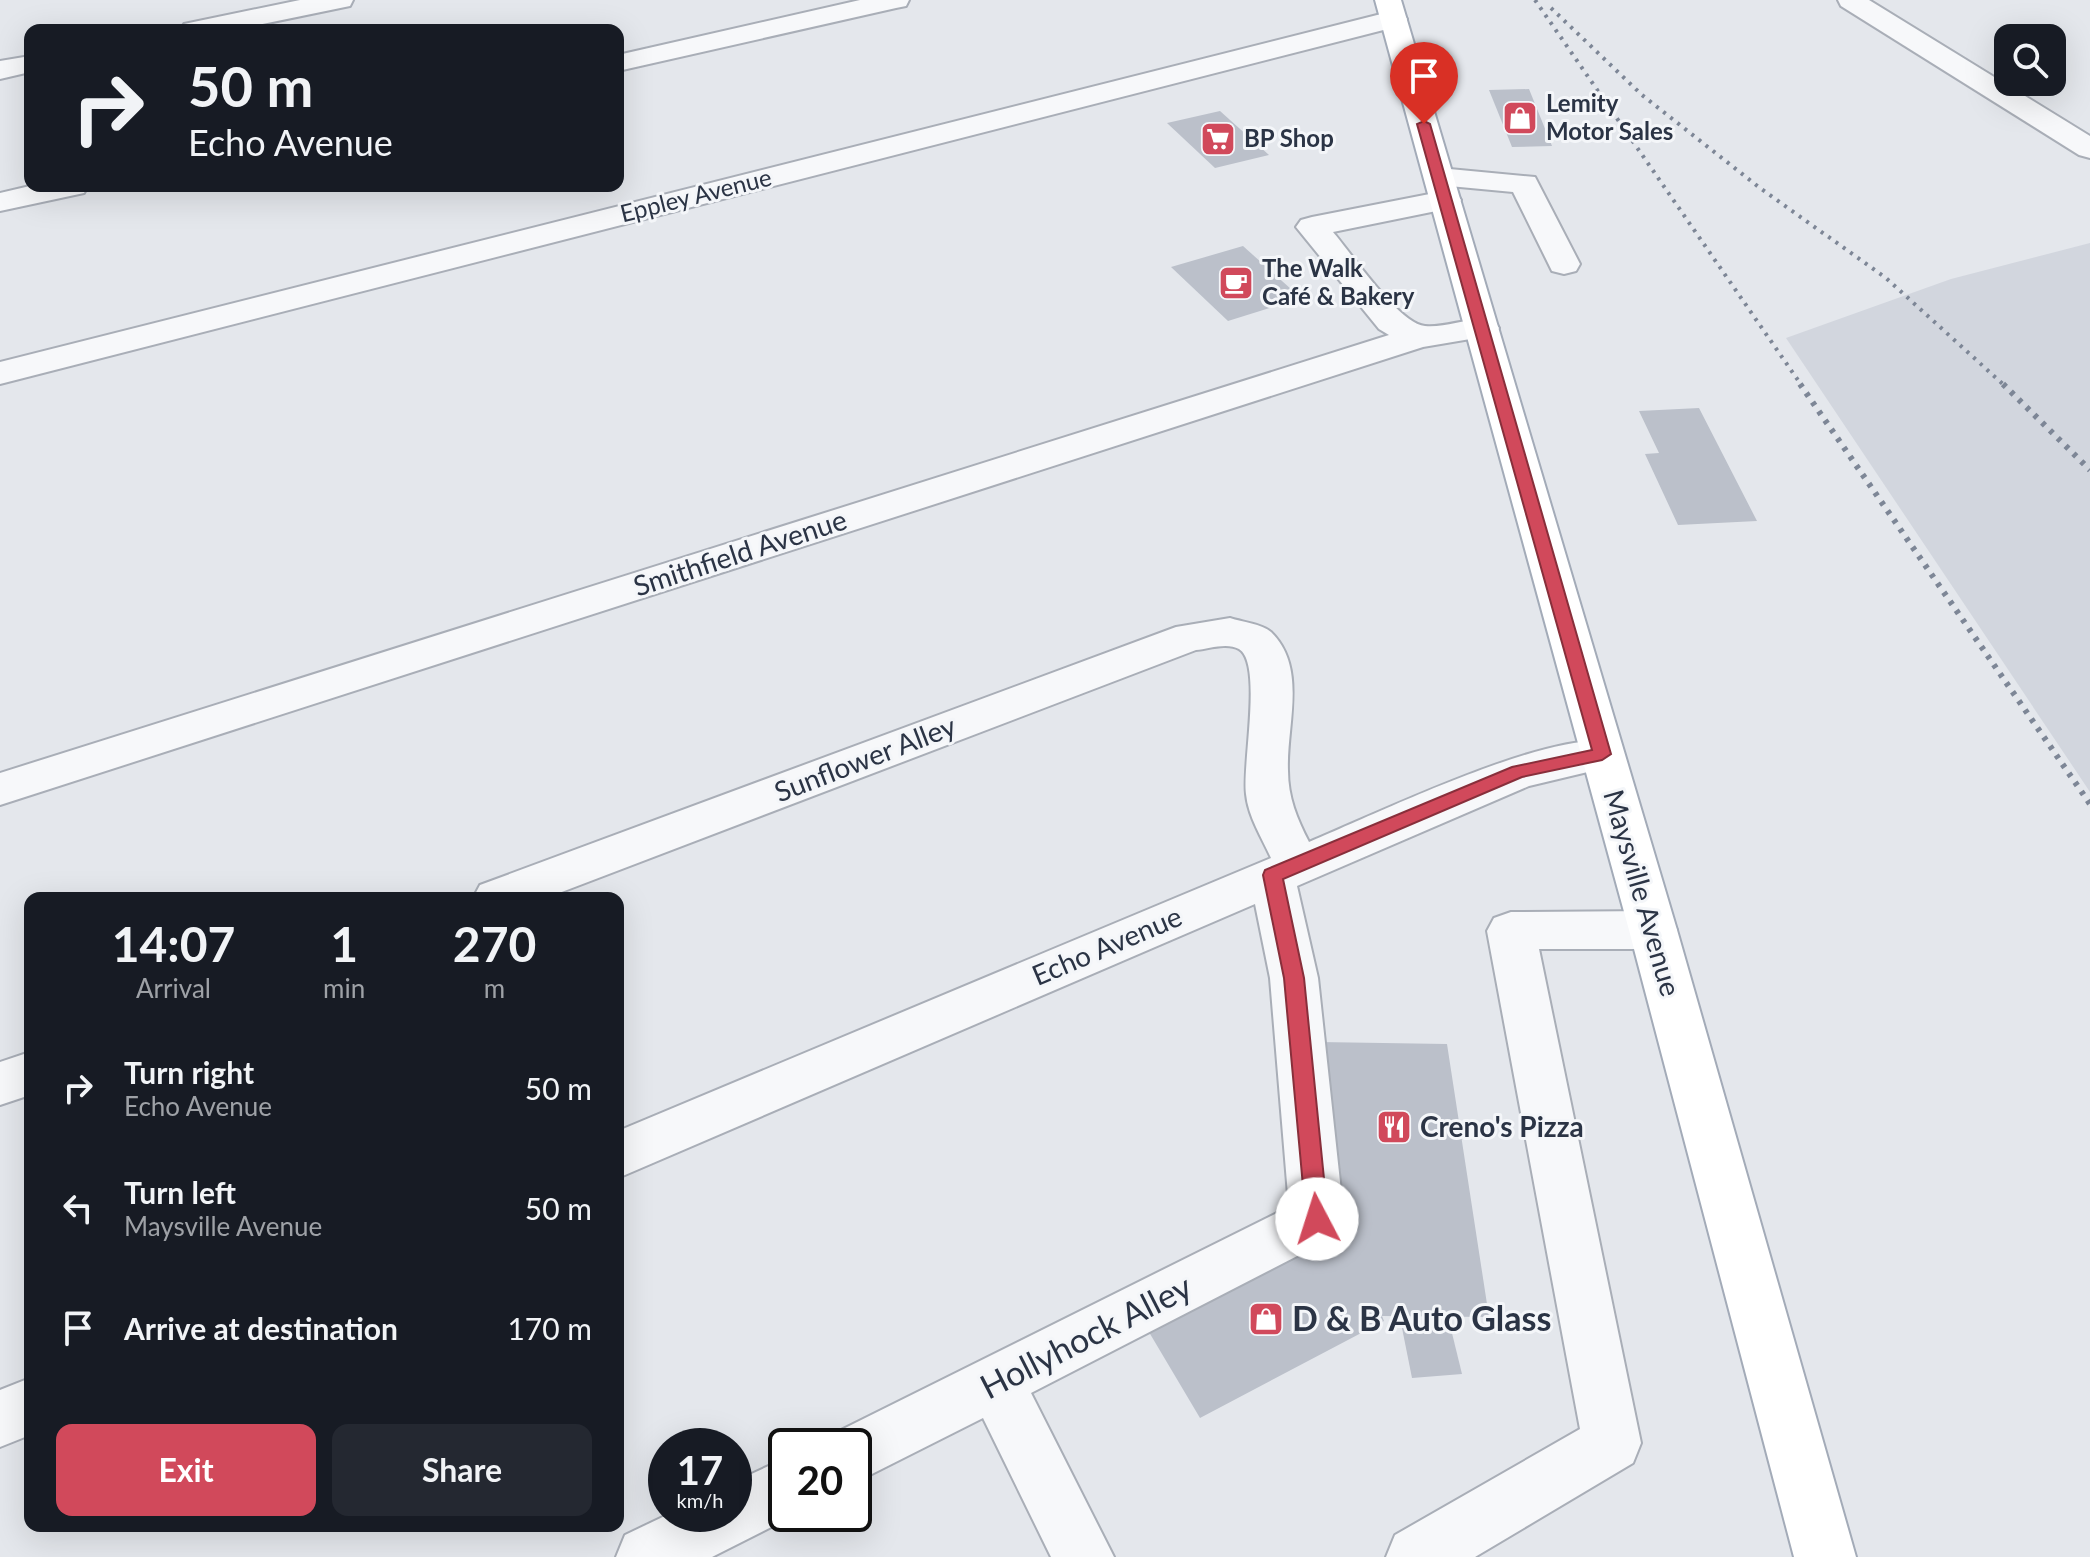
<!DOCTYPE html>
<meta charset="utf-8">
<style>
body{margin:0;font-family:Lato,sans-serif;background:#242831;color:#f1f3f6;height:100vh;display:flex;flex-direction:column;font-size:30px;white-space:nowrap}
*{box-sizing:border-box;margin:0}
p{font-size:26px;color:#9ea1a6}
.icon{flex:none;width:44px;height:44px;fill:none;stroke:currentColor;stroke-width:2;stroke-linecap:round;stroke-linejoin:round}
.map{position:relative;flex:1;overflow:hidden}
.side{position:absolute;left:24px;top:892px;width:600px;height:640px;display:flex;flex-direction:column;background:#171b24;border-radius:16px;box-shadow:0 8px 32px #0002}
.side>*{flex:none}
.banner{position:absolute;left:24px;top:24px;width:600px;height:168px;border-radius:16px;box-shadow:0 8px 32px #0002;background:#171b24;color:#f1f3f6;overflow:hidden}
.tools{position:absolute;left:1994px;top:24px;display:grid;gap:16px}
.tools a{display:grid;place-items:center;width:72px;height:72px;border-radius:16px;background:#171b24;box-shadow:0 8px 32px #0002;font-size:40px}
.speed{position:absolute;left:648px;top:1428px;display:flex;gap:16px;font-size:40px;font-weight:700;text-align:center}
.speed>*{display:grid;place-content:center;width:104px;height:104px;border-radius:50%;background:#171b24;box-shadow:0 8px 32px #0002;line-height:1}
.speed small{font-size:20px;font-weight:400}
.speed .limit{border:4px solid #111;border-radius:12px;background:#fff;color:#111}
.pin{position:absolute;display:grid;place-items:center;width:68px;height:68px;color:#fff;margin:-82px -34px;border-radius:50% 50% 50% 0;rotate:-45deg;box-shadow:0 0 8px #0007}
.pin .icon{rotate:45deg}
.me{position:absolute;width:88px;margin:-44px;rotate:355deg;stroke-linejoin:round;filter:drop-shadow(0 0 6px #0008)}
.turn{display:flex;align-items:center;gap:28px;height:168px;padding:0 32px;font-size:36px}
.turn .icon{width:104px;height:104px;stroke-width:2.5}
.turn b{display:block;font-size:56px;line-height:68px}
.eta{display:flex;justify-content:space-evenly;align-items:center;height:136px;text-align:center}
.eta b{font-size:48px;font-weight:700;line-height:56px}
.primary-button{display:flex;gap:16px;margin-top:auto;padding:16px 32px}
.primary-button a{flex:1;height:92px;border-radius:16px;background:#d1495b;color:#fff;font-size:32px;font-weight:700;line-height:92px;text-align:center}
.primary-button a+a{background:#242831;color:#f1f3f6}
ul{padding:0;list-style:none}
li{display:flex;align-items:center;gap:24px;height:120px;padding:0 32px}
li div{flex:1}
li b{display:block;font-size:30px}
li em{font-style:normal}
.map>svg:first-child{display:block}
.built{fill:#d2d6de}
.building{fill:#bbc0ca}
.lines{fill:none;stroke-linecap:round;stroke-linejoin:round}
.minor-casing{stroke:#a9aeb7;stroke-width:4}
.major-casing{stroke:#a3abb8;stroke-width:4}
.minor{fill:#f7f8fa;fill-rule:evenodd}
.major{fill:#fff;fill-rule:evenodd}
.rail-far1{stroke:#7d8696;stroke-width:4;stroke-dasharray:3 6;stroke-linecap:butt}
.rail{stroke:#7d8696;stroke-width:6;stroke-dasharray:4 7;stroke-linecap:butt}
.route{fill:#d1495b;stroke:#882f3b;stroke-width:2}
.labels{text-anchor:middle;stroke-width:6;stroke-linejoin:round;paint-order:stroke}
.far-poi-label{font-size:24px;font-weight:bold;fill:#2b3445;stroke:#f4f6f9;text-anchor:start}
.far-street-label{font-size:24px;fill:#2b3445;stroke:#f4f6f9}
.street-label{font-size:28px;fill:#2b3445;stroke:#f4f6f9}
.poi-label{font-size:28px;font-weight:bold;fill:#2b3445;stroke:#f4f6f9;text-anchor:start}
.near-poi-label{font-size:34px;font-weight:bold;fill:#2b3445;stroke:#f4f6f9;text-anchor:start}
.near-street-label{font-size:34px;fill:#2b3445;stroke:#f4f6f9}
</style>
<div class="map">
<svg width="2090" height="1557" viewBox="0 0 2090 1557">
<rect width="100%" height="100%" fill="#e4e7ec"/>
<path class="built" d="M2090 243V792L1786 338 1951 279Z"/>
<g class="building">
<path d="M1529 89 1552 146 1512 147 1489 90Z"/>
<path d="M1220 111 1269 155 1215 168 1167 123Z"/>
<path d="M1243 246 1301 298 1228 321 1171 267Z"/>
<path d="M1699 408 1757 521 1678 525 1645 454 1659 453 1639 411Z"/>
<path d="M1319 1042 1447 1044 1489 1317 1382 1316 1384 1321 1200 1418 1143 1322 1344 1221Z"/>
<path d="M1450 1325 1462 1374 1412 1378 1402 1328Z"/>
</g>
<g class="lines">
<g class="minor-casing">
<g id="minor">
<path d="M300 0H353L350 6 234 30H180L184 24Z"/>
<path d="M860 0H909L906 6 896 8 618 71V55Z"/>
<path d="M1838 0H1869L2090 136V158L2079 155 1841 6Z"/>
<path d="M1393 11 1403 13 1407 19 1403 25 0 384V362Z"/>
<path d="M30 56V72L0 79V61Z"/>
<path d="M1439 168 1535 177 1580 264 1576 271 1564 274 1552 271 1513 192 1428 184 1424 177 1428 170Z"/>
<path d="M30 186H88L84 193 0 211V193Z"/>
<path d="M1445 191 1456 193 1461 200 1456 207 1333 232C1351 253 1399 324 1425 326 1449 328 1470 315 1494 321L1499 328 1494 335 1423 347 0 805V773L1389 335 1379 329 1296 227 1301 220 1312 217Z"/>
<path d="M1230 618C1242 622 1262 624 1271 632 1308 668 1286 726 1288 771 1288 797 1297 819 1309 842 1372 816 1558 725 1617 743L1624 754 1617 765 1529 786 1297 886 1318 978 1344 1219 1336 1236 1031 1393 1114 1557H1051L983 1418 854 1483V1446H828L833 1434 1289 1207 1270 978 1255 904 618 1178V1131L1271 858C1262 838 1248 816 1246 794 1242 765 1263 663 1239 649 1227 642 1208 649 1196 650L546 898H473L480 885 1176 627Z"/>
<path d="M1653 911 1670 917 1677 930 1670 943 1653 949H1539L1641 1443 1633 1463 1475 1557H1386L1395 1535 1580 1429 1487 931 1494 918 1511 912Z"/>
<path d="M30 1052V1095L0 1105V1062Z"/>
<path d="M30 1378V1435L0 1447V1390Z"/>
<path d="M786 1458V1514H797L712 1557H616L625 1535 669 1514H734V1482Z"/>
</g>
</g>
<g class="major-casing">
<path id="major" d="M1375 0H1401L1677 930 1856 1557H1794L1629 930Z"/>
</g>
<use href="#minor" class="minor"/>
<use href="#major" class="major"/>
<g class="rail-far1">
<path d="M1535 0 1802 386"/>
<path d="M1551 8 1642 95 1760 188 1886 278 2005 386"/>
</g>
<g class="rail">
<path d="M1800 384 2090 804"/>
<path d="M2003 384 2090 470"/>
</g>
</g>
<path class="route" d="M1424 121 1430 124 1611 754 1602 760 1522 777 1283 879 1304 978 1328 1219 1325 1226 1317 1229 1309 1226 1306 1219 1284 978 1263 875 1265 870 1512 767 1592 750 1417 124Z"/>
<defs>
<g id="shop-square" transform="scale(1.8)"><rect x="-9" y="-9" width="18" height="18" rx="4" fill="#d1495b" stroke="#f4f6f9"/><path d="M-5-2.5h2.3a2.7 3.5 0 0 1 5.4 0H5L5.5 6h-11ZM-1.5-2.5h3a1.5 2.3 0 0 0-3 0Z" fill="#fff"/></g>
<g id="supermarket-square" transform="scale(1.8)"><rect x="-9" y="-9" width="18" height="18" rx="4" fill="#d1495b" stroke="#f4f6f9"/><path d="M-6-5.5h2.5l.6 2H6L4.5 2H-2.5L-4.4-4H-6ZM-1.5 3.2a1.3 1.3 0 1 0 .1 0ZM3 3.2a1.3 1.3 0 1 0 .1 0Z" fill="#fff"/></g>
<g id="cafe-square" transform="scale(1.8)"><rect x="-9" y="-9" width="18" height="18" rx="4" fill="#d1495b" stroke="#f4f6f9"/><path d="M-5.5-4.5H6V0H3Q3 3.5 0 3.5H-2.5Q-5.5 3.5-5.5 0ZM3-3.2v2h1.7v-2ZM-6 4.5H4V6H-6Z" fill="#fff"/></g>
<g id="restaurant-square" transform="scale(1.8)"><rect x="-9" y="-9" width="18" height="18" rx="4" fill="#d1495b" stroke="#f4f6f9"/><path d="M-5-6h1v4h1v-4h1v4h1v-4h1v5L-1.5 .5V6h-2V.5L-5-1ZM5-6V6H3V1.5H1.5Q1.5-4 5-6Z" fill="#fff"/></g>
</defs>
<g fill-rule="evenodd">
<use href="#shop-square" x="1520" y="118"/>
<use href="#supermarket-square" x="1218" y="139"/>
<use href="#cafe-square" x="1236" y="283"/>
<use href="#restaurant-square" x="1394" y="1127"/>
<use href="#shop-square" x="1266" y="1319"/>
</g>
<g class="labels">
<g class="far-poi-label">
<text x="1546" y="112">Lemity<tspan x="1546" dy="28">Motor Sales</tspan></text>
<text x="1244" y="147">BP Shop</text>
<text x="1262" y="277">The Walk<tspan x="1262" dy="28">Café &amp; Bakery</tspan></text>
</g>
<g class="far-street-label">
<text transform="translate(696 196) rotate(-14)" y="8">Eppley Avenue</text>
</g>
<g class="street-label">
<text transform="translate(740 553) rotate(-18)" y="10">Smithfield Avenue</text>
<text transform="translate(865 759) rotate(-21)" y="10">Sunflower Alley</text>
<text transform="translate(1642 893) rotate(74)" y="10">Maysville Avenue</text>
<text transform="translate(1107 946) rotate(-23)" y="10">Echo Avenue</text>
</g>
<g class="poi-label">
<text x="1420" y="1137">Creno's Pizza</text>
</g>
<g class="near-poi-label">
<text x="1292" y="1331">D &amp; B Auto Glass</text>
</g>
<g class="near-street-label">
<text transform="translate(1086 1337) rotate(-27)" y="12">Hollyhock Alley</text>
</g>
</g>
</svg>
<div class="tools">
<a><svg class="icon" aria-label="search" viewBox="0 0 24 24"><circle cx="10" cy="10" r="6"/><path d="M15 15l6 6"/></svg></a>
</div>
<div class="speed"><div>17<small>km/h</small></div><div class="limit">20</div></div>
<div class="pin" style="left:1424px;top:124px;background:#d93025"><svg class="icon" aria-label="arrive" viewBox="0 0 24 24"><path d="M6 21V4h12l-3 4 3 4H6"/></svg></div>
<svg class="me" style="left:1317px;top:1219px" viewBox="-20 -20 40 40"><circle r="19" fill="#fff"/><path d="M0-13L10 11 0 6-10 11z" fill="#d1495b"/></svg>
<div class="banner">
<div class="turn"><svg class="icon" aria-label="right" viewBox="0 0 24 24"><path d="M7 20v-9h11M14 6l5 5-5 5"/></svg><div><b>50 m</b>Echo Avenue</div></div>
</div>
<section class="side">
<div class="eta">
<div><b>14:07</b><p>Arrival</p></div>
<div><b>1</b><p>min</p></div>
<div><b>270</b><p>m</p></div>
</div>
<ul>
<li><svg class="icon" aria-label="right" viewBox="0 0 24 24"><path d="M7 20v-9h11M14 6l5 5-5 5"/></svg><div><b>Turn right</b><p>Echo Avenue</p></div><em>50 m</em></li>
<li><svg class="icon" aria-label="left" viewBox="0 0 24 24"><path d="M17 20v-9H6M10 6l-5 5 5 5"/></svg><div><b>Turn left</b><p>Maysville Avenue</p></div><em>50 m</em></li>
<li><svg class="icon" aria-label="arrive" viewBox="0 0 24 24"><path d="M6 21V4h12l-3 4 3 4H6"/></svg><div><b>Arrive at destination</b></div><em>170 m</em></li>
</ul>
<div class="primary-button"><a>Exit</a><a>Share</a></div>
</section>
</div>
